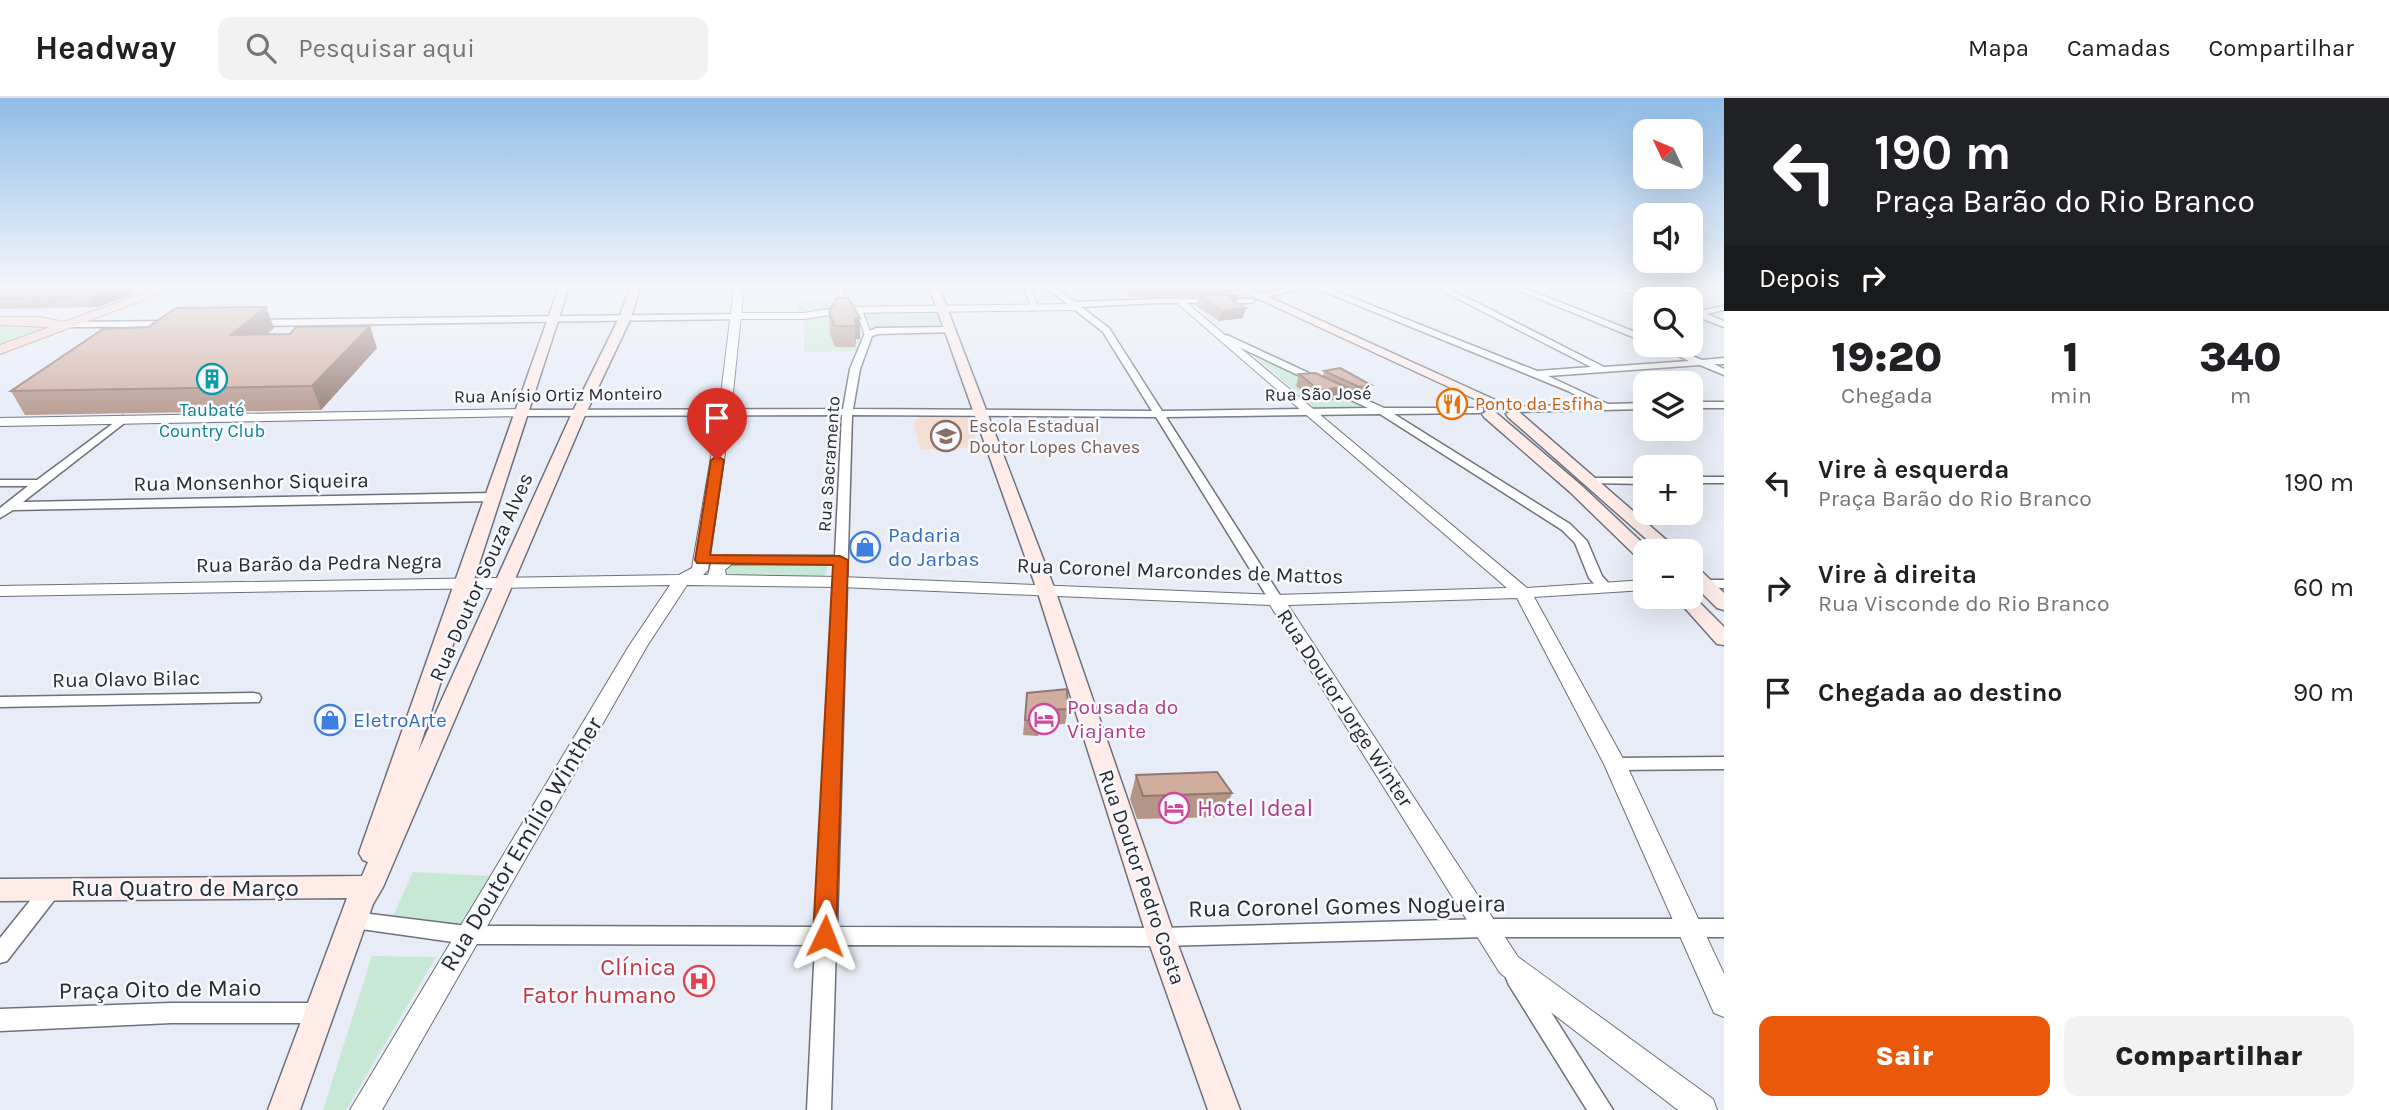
<!DOCTYPE html>
<html lang="pt">
<meta charset="utf-8">
<style>
body{margin:0;font-family:Karla,sans-serif;background:#f2f2f2;color:#202124;height:100vh;display:flex;flex-direction:column;font-size:26px;white-space:nowrap}
*{box-sizing:border-box;margin:0}
p{font-size:23px;color:#757577}
.icon{flex:none;width:38px;height:38px;fill:none;stroke:currentColor;stroke-width:2;stroke-linecap:round;stroke-linejoin:round}
.map{position:relative;flex:1;overflow:hidden}
.side{display:flex;flex-direction:column;background:#fff;width:665px}
.side>*{flex:none}
.banner{background:#202124;color:#fff;overflow:hidden}
.needle{width:46px;rotate:314deg}
.buttons{position:absolute;left:1633px;top:21px;display:grid;gap:14px}
.buttons a{display:grid;place-items:center;width:70px;height:70px;border-radius:14px;background:#fff;box-shadow:0 7px 28px #0002;font-size:35px}
.pin{position:absolute;display:grid;place-items:center;width:60px;height:60px;color:#fff;margin:-72px -30px;border-radius:50% 50% 50% 0;rotate:-45deg;box-shadow:0 0 7px #0007}
.pin .icon{rotate:45deg}
.me{position:absolute;width:77px;margin:-38px;rotate:2deg;stroke-linejoin:round;filter:drop-shadow(0 0 5px #0008)}
.turn{display:flex;align-items:center;gap:24px;height:147px;padding:0 35px;font-size:32px}
.turn .icon{width:91px;height:91px;stroke-width:2.5}
.turn b{display:block;font-size:49px;line-height:60px}
.then{display:flex;align-items:center;height:66px;padding:0 35px;background:#0003;gap:14px;font-size:26px}
.eta{display:flex;justify-content:space-evenly;align-items:center;height:119px;text-align:center}
.eta b{font-size:42px;font-weight:800;line-height:49px}
.primary-button{display:flex;gap:14px;margin-top:auto;padding:14px 35px}
.primary-button a{flex:1;height:80px;border-radius:14px;background:#ea580c;color:#fff;font-size:28px;font-weight:800;line-height:80px;text-align:center}
.primary-button a+a{background:#f2f2f2;color:#202124}
ul{padding:0;list-style:none}
li{display:flex;align-items:center;gap:21px;height:105px;padding:0 35px}
li div{flex:1}
li b{display:block;font-size:26px}
li em{font-style:normal}
header{display:flex;align-items:center;gap:42px;box-sizing:border-box;height:98px;padding:0 35px;background:#fff;border-bottom:2px solid #e0e0e0}
header strong{font-size:33px}
nav{display:flex;gap:38px;margin-inline-start:auto;font-size:24px}
.search{width:490px;height:63px;background:#f2f2f2;display:flex;align-items:center;gap:18px;box-sizing:border-box;padding:0 24px;border-radius:14px;color:#757577;font-size:26px}
main{display:flex;flex:1;min-height:0}
.map>svg:first-child{display:block}
.education{fill:#f4ddd1}
.green{fill:#c7e8d4}
.lines{fill:none;stroke-linecap:round;stroke-linejoin:round}
.pedestrian-casing{stroke:#6e717b;stroke-width:8}
.minor-casing{stroke:#6e717b;stroke-width:3}
.tertiary-casing{stroke:#6e717b;stroke-width:2}
.secondary-casing{stroke:#6e717b;stroke-width:3}
.primary-casing{stroke:#b38c87;stroke-width:2}
.pedestrian{stroke:#fff;stroke-width:6}
.minor{fill:#fff;fill-rule:evenodd}
.tertiary{fill:#fff;fill-rule:evenodd}
.secondary{fill:#ffece9;fill-rule:evenodd}
.primary{fill:#fed9d4;fill-rule:evenodd}
.wall{fill:#b49588}
.shaded-wall{fill:#92796f}
.building{fill:#d1ad9e;stroke:#92796f;stroke-width:2}
.route{fill:#ea580c;stroke:#983908;stroke-width:2}
.labels{text-anchor:middle;stroke-width:5;stroke-linejoin:round;paint-order:stroke}
.far-street-label{font-size:18px;fill:#292b2f;stroke:#f7f9fe}
.far-food-label{font-size:18px;fill:#c56008;stroke:#f7f9fe;text-anchor:start}
.far-culture-label{font-size:18px;fill:#0d838f;stroke:#f7f9fe}
.far-education-label{font-size:18px;fill:#785e54;stroke:#f7f9fe;text-anchor:start}
.street-label{font-size:21px;fill:#292b2f;stroke:#f7f9fe}
.shop-label{font-size:21px;fill:#366cbe;stroke:#f7f9fe;text-anchor:start}
.hotel-label{font-size:21px;fill:#b23c85;stroke:#f7f9fe;text-anchor:start}
.near-hotel-label{font-size:24px;fill:#b23c85;stroke:#f7f9fe;text-anchor:start}
.near-street-label{font-size:24px;fill:#292b2f;stroke:#f7f9fe}
.near-health-label{font-size:24px;fill:#be3a42;stroke:#f7f9fe;text-anchor:end}
</style>
<header>
<strong>Headway</strong>
<div class="search"><svg class="icon" aria-label="search" viewBox="0 0 24 24"><circle cx="10" cy="10" r="6"/><path d="M15 15l6 6"/></svg>Pesquisar aqui</div>
<nav><a>Mapa</a><a>Camadas</a><a>Compartilhar</a></nav>
</header>
<main>
<div class="map">
<svg width="1724" height="1012" viewBox="0 0 1724 1012">
<rect width="100%" height="100%" fill="#e7ecf7"/>
<path class="education" d="M920 316H971L978 349 921 352 914 327Z"/>
<g class="green">
<path d="M835 189H846L847 207 933 206 942 231 864 235 856 253 804 254V221L754 223V216L798 215V204H835Z"/>
<path d="M41 219 57 229 0 251V220Z"/>
<path d="M1247 252 1366 309 1316 311Z"/>
<path d="M728 467 827 468 825 481 725 480Z"/>
<path d="M413 774 489 778 459 831 391 823Z"/>
<path d="M372 858 436 859 346 1012H323Z"/>
</g>
<g class="lines">
<g class="pedestrian-casing">
<g id="pedestrian">
<path d="M841 189 842 212"/>
<path d="M1027 189 1034 209"/>
<path d="M859 212 868 237"/>
<path d="M736 218H804L842 212 1076 209"/>
</g>
</g>
<g class="minor-casing">
<g id="minor">
<path d="M1046 189H1055L1075 204 1156 201H1254L1255 203 1251 205H1156L1081 209 1109 230 1162 313 1368 310 1224 242V238L1227 237 1384 310H1483V314L1479 315 1394 316 1570 426 1587 443 1602 478 1612 489 1610 492H1600L1589 480 1575 445 1562 432 1380 316 1166 319 1283 502 1276 506 1269 502 1156 319 852 317 837 829 1161 830 1485 821H1724V839H1485L1161 848 836 847 831 1012H807L815 847 467 846 347 829 344 823 347 817 354 814 467 828 816 829 834 466H702L695 462 702 458H835L842 317 523 318 518 315 523 312 843 311 850 271 865 235 876 230 949 229 952 230V234L878 236 872 238 860 271 853 311 1152 313 1103 234Z"/>
<path d="M1292 189H1308L1258 201 1254 199Z"/>
<path d="M1313 189H1325L1537 273 1591 269 1435 189H1446L1604 269 1689 263 1655 247H1666L1702 262 1724 260V266H1714L1724 271V277L1700 267 1548 278 1608 306 1645 305V311L1511 314 1507 313V309L1593 306 1568 293Z"/>
<path d="M1510 189H1522L1645 238V244Z"/>
<path d="M1614 189H1626L1658 201H1647Z"/>
<path d="M1724 208V212L1707 216 1724 223V229L1690 216V211L1699 213Z"/>
<path d="M739 216 740 218 736 221 254 228 250 225 254 222Z"/>
<path d="M67 224 171 223 175 226 171 229H64V225Z"/>
<rect x="1690" y="304" width="34" height="6"/>
<path d="M123 318 127 319V323L23 404 493 395 499 399 493 403 13 412 0 420V410L28 388H0V382H37Z"/>
<rect x="1690" y="379" width="34" height="6"/>
<path d="M1592 380H1645V386L1588 385V381Z"/>
<path d="M1705 482H1724V490L1700 489 1698 486Z"/>
<path d="M253 595 259 596 261 600 259 604 0 609V599Z"/>
<path d="M1724 659V671L1615 672 1609 670 1606 666 1609 662 1615 660Z"/>
<path d="M52 782 59 784 62 790 59 796 7 863 0 865V840L45 784Z"/>
<path d="M1517 870 1525 873 1613 1012H1587L1509 887 1506 880 1509 873Z"/>
<path d="M171 905H320L328 908 331 915 328 922 320 925H171L0 933V911Z"/>
</g>
</g>
<g class="tertiary-casing">
<g id="tertiary">
<path d="M734 189H744L731 313 708 472 703 477H708L711 466 728 457 736 462 725 472 726 477 840 479 1276 497 1507 490 1178 206 1177 204 1182 201 1527 490 1645 482V492L1534 499 1626 666 1724 876V919L1714 915 1604 666 1517 500 1288 507 1518 859 1713 1001 1717 1012H1678L1500 875 1270 507 840 489 687 487 647 548 382 1012H350L629 548 670 487 0 498V488L679 477 692 470 719 313Z"/>
<path d="M523 311 528 312V318L0 328V320Z"/>
</g>
</g>
<g class="secondary-casing">
<g id="secondary">
<path d="M559 189H569L418 654 572 315 619 220 630 189H640L631 220 586 315 383 789 373 806 300 1012H268L347 800 0 803V781L362 778 368 764 363 762 359 755Z"/>
<path d="M929 189H939L1055 492 1175 839 1240 1012H1208L1147 839 1037 492Z"/>
<path d="M1233 189H1247L1502 305 1495 309 1490 308Z"/>
<path d="M1489 312 1494 313 1582 388 1651 453H1645V462L1639 461 1570 394 1484 319 1482 316Z"/>
<path d="M1513 312 1518 313 1679 453H1660L1508 319 1506 316Z"/>
<path d="M1690 467 1696 468 1724 495V512L1717 510 1690 483Z"/>
<path d="M1690 495 1724 529V547L1717 546 1675 499H1690Z"/>
</g>
</g>
<g class="primary-casing">
<path id="primary" d="M159 189H178L0 256V247L50 229 0 227V219H40L64 224Z"/>
</g>
<use href="#pedestrian" class="pedestrian"/>
<use href="#minor" class="minor"/>
<use href="#tertiary" class="tertiary"/>
<use href="#secondary" class="secondary"/>
<use href="#primary" class="primary"/>
</g>
<g class="wall">
<path d="M14 189H133L135 195 97 209 0 211V200Z"/>
<path d="M1114 189H1225L1230 193V197L1237 204 1243 220 1219 223 1196 208 1198 199H1130L1124 193H1116Z"/>
<path d="M266 209 274 230 267 236 377 250 321 312 25 317 11 293 148 229Z"/>
<path d="M829 214 860 220V241H856L855 249H835L830 236Z"/>
<path d="M1324 273 1371 287 1369 292 1357 295 1345 289 1342 301 1316 304 1296 288 1299 276 1323 278Z"/>
<path d="M1027 595 1068 611 1065 626 1042 627 1038 638 1023 637Z"/>
<path d="M1136 677 1232 695 1223 719 1137 721 1130 701Z"/>
</g>
<g class="shaded-wall">
<path d="M118 189H133L135 195 97 209 92 199Z"/>
<path d="M1238 197 1236 208 1229 200Z"/>
<path d="M266 209 274 230 240 259 231 237Z"/>
<path d="M1246 210 1243 220 1219 223 1221 213Z"/>
<path d="M855 220H860V241H856L855 249Z"/>
<path d="M370 228 377 250 321 312 312 288Z"/>
<path d="M1371 287 1369 292 1357 295 1359 289Z"/>
<path d="M1346 289 1342 301 1316 304 1319 292Z"/>
<path d="M1045 612 1042 627 1038 638 1041 623Z"/>
</g>
<g class="building">
<path d="M14 189H118L92 199 0 200V196Z"/>
<path d="M1126 189H1225L1230 193 1130 194Z"/>
<path d="M1199 197H1238L1229 200 1246 210 1221 213Z"/>
<path d="M836 200H848L860 220H855V228H835L829 214Z"/>
<path d="M266 209 231 237 290 236 296 229 370 228 312 288 11 293 103 231 148 229 176 210Z"/>
<path d="M1340 270 1371 287 1359 289 1324 273Z"/>
<path d="M1315 275 1346 289 1319 292 1299 276Z"/>
<path d="M1067 591 1068 611 1045 612 1041 623 1025 622 1027 595Z"/>
<path d="M1217 674 1232 695 1143 698 1136 677Z"/>
</g>
<linearGradient id="sky" x2="0" y2="1"><stop stop-color="#91bde7"/><stop offset="0.57" stop-color="#f4f6fb"/><stop offset="1" stop-color="#f4f6fb" stop-opacity="0"/></linearGradient>
<rect width="1724" height="331" fill="url(#sky)"/>
<path class="route" d="M717 358 724 362 710 457 840 458 848 462 836 838 833 845 825 848 817 845 813 838 833 467 697 465 695 462 711 362Z"/>
<defs>
<g id="building-ring" transform="scale(1.575)"><circle r="9.5" fill="#f7f9fe" stroke="#0f9aa8" stroke-width="1.5"/><path d="M-4-6H4V6H1V3H-1V6H-4ZM-2.5-4.3h1.7v1.8h-1.7ZM.8-4.3h1.7v1.8H.8ZM-2.5-1h1.7V.8h-1.7ZM.8-1h1.7V.8H.8Z" fill="#0f9aa8"/></g>
<g id="restaurant-ring" transform="scale(1.575)"><circle r="9.5" fill="#f7f9fe" stroke="#e8710a" stroke-width="1.5"/><path d="M-5-6h1v4h1v-4h1v4h1v-4h1v5L-1.5 .5V6h-2V.5L-5-1ZM5-6V6H3V1.5H1.5Q1.5-4 5-6Z" fill="#e8710a"/></g>
<g id="school-ring" transform="scale(1.575)"><circle r="9.5" fill="#f7f9fe" stroke="#8d6e63" stroke-width="1.5"/><path d="M0-5L7-2L0 1L-7-2ZM-4 1L0 2.5L4 1V4Q0 6-4 4Z" fill="#8d6e63"/></g>
<g id="shop-ring" transform="scale(1.575)"><circle r="9.5" fill="#f7f9fe" stroke="#3f7fe0" stroke-width="1.5"/><path d="M-5-2.5h2.3a2.7 3.5 0 0 1 5.4 0H5L5.5 6h-11ZM-1.5-2.5h3a1.5 2.3 0 0 0-3 0Z" fill="#3f7fe0"/></g>
<g id="hotel-ring" transform="scale(1.575)"><circle r="9.5" fill="#f7f9fe" stroke="#d1479c" stroke-width="1.5"/><path d="M-6-4.5h1.5V1H6V5H4.5V3h-9V5H-6ZM-4 0a1.8 1.8 0 1 1 3.6 0ZM.5 0V-2.5h3Q6-2.5 6 0Z" fill="#d1479c"/></g>
<g id="hospital-ring" transform="scale(1.575)"><circle r="9.5" fill="#f7f9fe" stroke="#e0444e" stroke-width="1.5"/><path d="M-5-5h3v3.5h4V-5h3V5h-3V1.5h-4V5h-3Z" fill="#e0444e"/></g>
</defs>
<g fill-rule="evenodd">
<use href="#building-ring" x="212" y="281"/>
<use href="#restaurant-ring" x="1452" y="306"/>
<use href="#school-ring" x="946" y="338"/>
<use href="#shop-ring" x="865" y="449"/>
<use href="#hotel-ring" x="1044" y="621"/>
<use href="#shop-ring" x="330" y="622"/>
<use href="#hotel-ring" x="1174" y="710"/>
<use href="#hospital-ring" x="699" y="883"/>
</g>
<g class="labels">
<g class="far-street-label">
<text transform="translate(1318 296) rotate(-1)" y="6">Rua São José</text>
<text transform="translate(558 297) rotate(-1)" y="6">Rua Anísio Ortiz Monteiro</text>
<text transform="translate(829 366) rotate(-86)" y="6">Rua Sacramento</text>
</g>
<g class="far-food-label">
<text x="1475" y="312">Ponto da Esfiha</text>
</g>
<g class="far-culture-label">
<text x="212" y="318">Taubaté<tspan x="212" dy="21">Country Club</tspan></text>
</g>
<g class="far-education-label">
<text x="969" y="334">Escola Estadual<tspan x="969" dy="21">Doutor Lopes Chaves</tspan></text>
</g>
<g class="street-label">
<text transform="translate(251 384) rotate(-1)" y="7">Rua Monsenhor Siqueira</text>
<text transform="translate(319 465) rotate(-1)" y="7">Rua Barão da Pedra Negra</text>
<text transform="translate(1180 473) rotate(2)" y="7">Rua Coronel Marcondes de Mattos</text>
<text transform="translate(481 479) rotate(-66)" y="7">Rua Doutor Souza Alves</text>
<text transform="translate(126 581) rotate(-1)" y="7">Rua Olavo Bilac</text>
<text transform="translate(1345 610) rotate(57)" y="7">Rua Doutor Jorge Winter</text>
<text transform="translate(1142 779) rotate(71)" y="7">Rua Doutor Pedro Costa</text>
</g>
<g class="shop-label">
<text x="888" y="444">Padaria<tspan x="888" dy="24">do Jarbas</tspan></text>
<text x="353" y="629">EletroArte</text>
</g>
<g class="hotel-label">
<text x="1067" y="616">Pousada do<tspan x="1067" dy="24">Viajante</tspan></text>
</g>
<g class="near-hotel-label">
<text x="1197" y="718">Hotel Ideal</text>
</g>
<g class="near-street-label">
<text transform="translate(521 746) rotate(-59)" y="8">Rua Doutor Emílio Winther</text>
<text x="185" y="798">Rua Quatro de Março</text>
<text transform="translate(1347 808) rotate(-1)" y="8">Rua Coronel Gomes Nogueira</text>
<text transform="translate(160 891) rotate(-1)" y="8">Praça Oito de Maio</text>
</g>
<g class="near-health-label">
<text x="676" y="877">Clínica<tspan x="676" dy="28">Fator humano</tspan></text>
</g>
</g>
</svg>
<div class="buttons">
<a><svg class="needle" viewBox="-14 -14 28 28"><path d="M0-13l5 13h-10z" fill="#e53935"/><path d="M0 13l5-13h-10z" fill="#757577"/></svg></a>
<a><svg class="icon" aria-label="sound" viewBox="0 0 24 24"><path d="M4 9h4l5-4v14l-5-4H4zM17 9q2 3 0 6"/></svg></a>
<a><svg class="icon" aria-label="search" viewBox="0 0 24 24"><circle cx="10" cy="10" r="6"/><path d="M15 15l6 6"/></svg></a>
<a><svg class="icon" aria-label="layers" viewBox="0 0 24 24"><path d="M12 4l9 5-9 5-9-5zM3 14l9 5 9-5"/></svg></a>
<a>+</a>
<a>−</a>
</div>
<div class="pin" style="left:717px;top:362px;background:#d93025"><svg class="icon" aria-label="arrive" viewBox="0 0 24 24"><path d="M6 21V4h12l-3 4 3 4H6"/></svg></div>
<svg class="me" style="left:825px;top:838px" viewBox="-20 -20 40 40"><path d="M0-17L14 15 0 8-14 15z" fill="#ea580c" stroke="#fff" stroke-width="4"/></svg>
</div>
<section class="side">
<div class="banner">
<div class="turn"><svg class="icon" aria-label="left" viewBox="0 0 24 24"><path d="M17 20v-9H6M10 6l-5 5 5 5"/></svg><div><b>190 m</b>Praça Barão do Rio Branco</div></div>
<div class="then">Depois<svg class="icon" aria-label="right" viewBox="0 0 24 24"><path d="M7 20v-9h11M14 6l5 5-5 5"/></svg></div>
</div>
<div class="eta">
<div><b>19:20</b><p>Chegada</p></div>
<div><b>1</b><p>min</p></div>
<div><b>340</b><p>m</p></div>
</div>
<ul>
<li><svg class="icon" aria-label="left" viewBox="0 0 24 24"><path d="M17 20v-9H6M10 6l-5 5 5 5"/></svg><div><b>Vire à esquerda</b><p>Praça Barão do Rio Branco</p></div><em>190 m</em></li>
<li><svg class="icon" aria-label="right" viewBox="0 0 24 24"><path d="M7 20v-9h11M14 6l5 5-5 5"/></svg><div><b>Vire à direita</b><p>Rua Visconde do Rio Branco</p></div><em>60 m</em></li>
<li><svg class="icon" aria-label="arrive" viewBox="0 0 24 24"><path d="M6 21V4h12l-3 4 3 4H6"/></svg><div><b>Chegada ao destino</b></div><em>90 m</em></li>
</ul>
<div class="primary-button"><a>Sair</a><a>Compartilhar</a></div>
</section>
</main>
